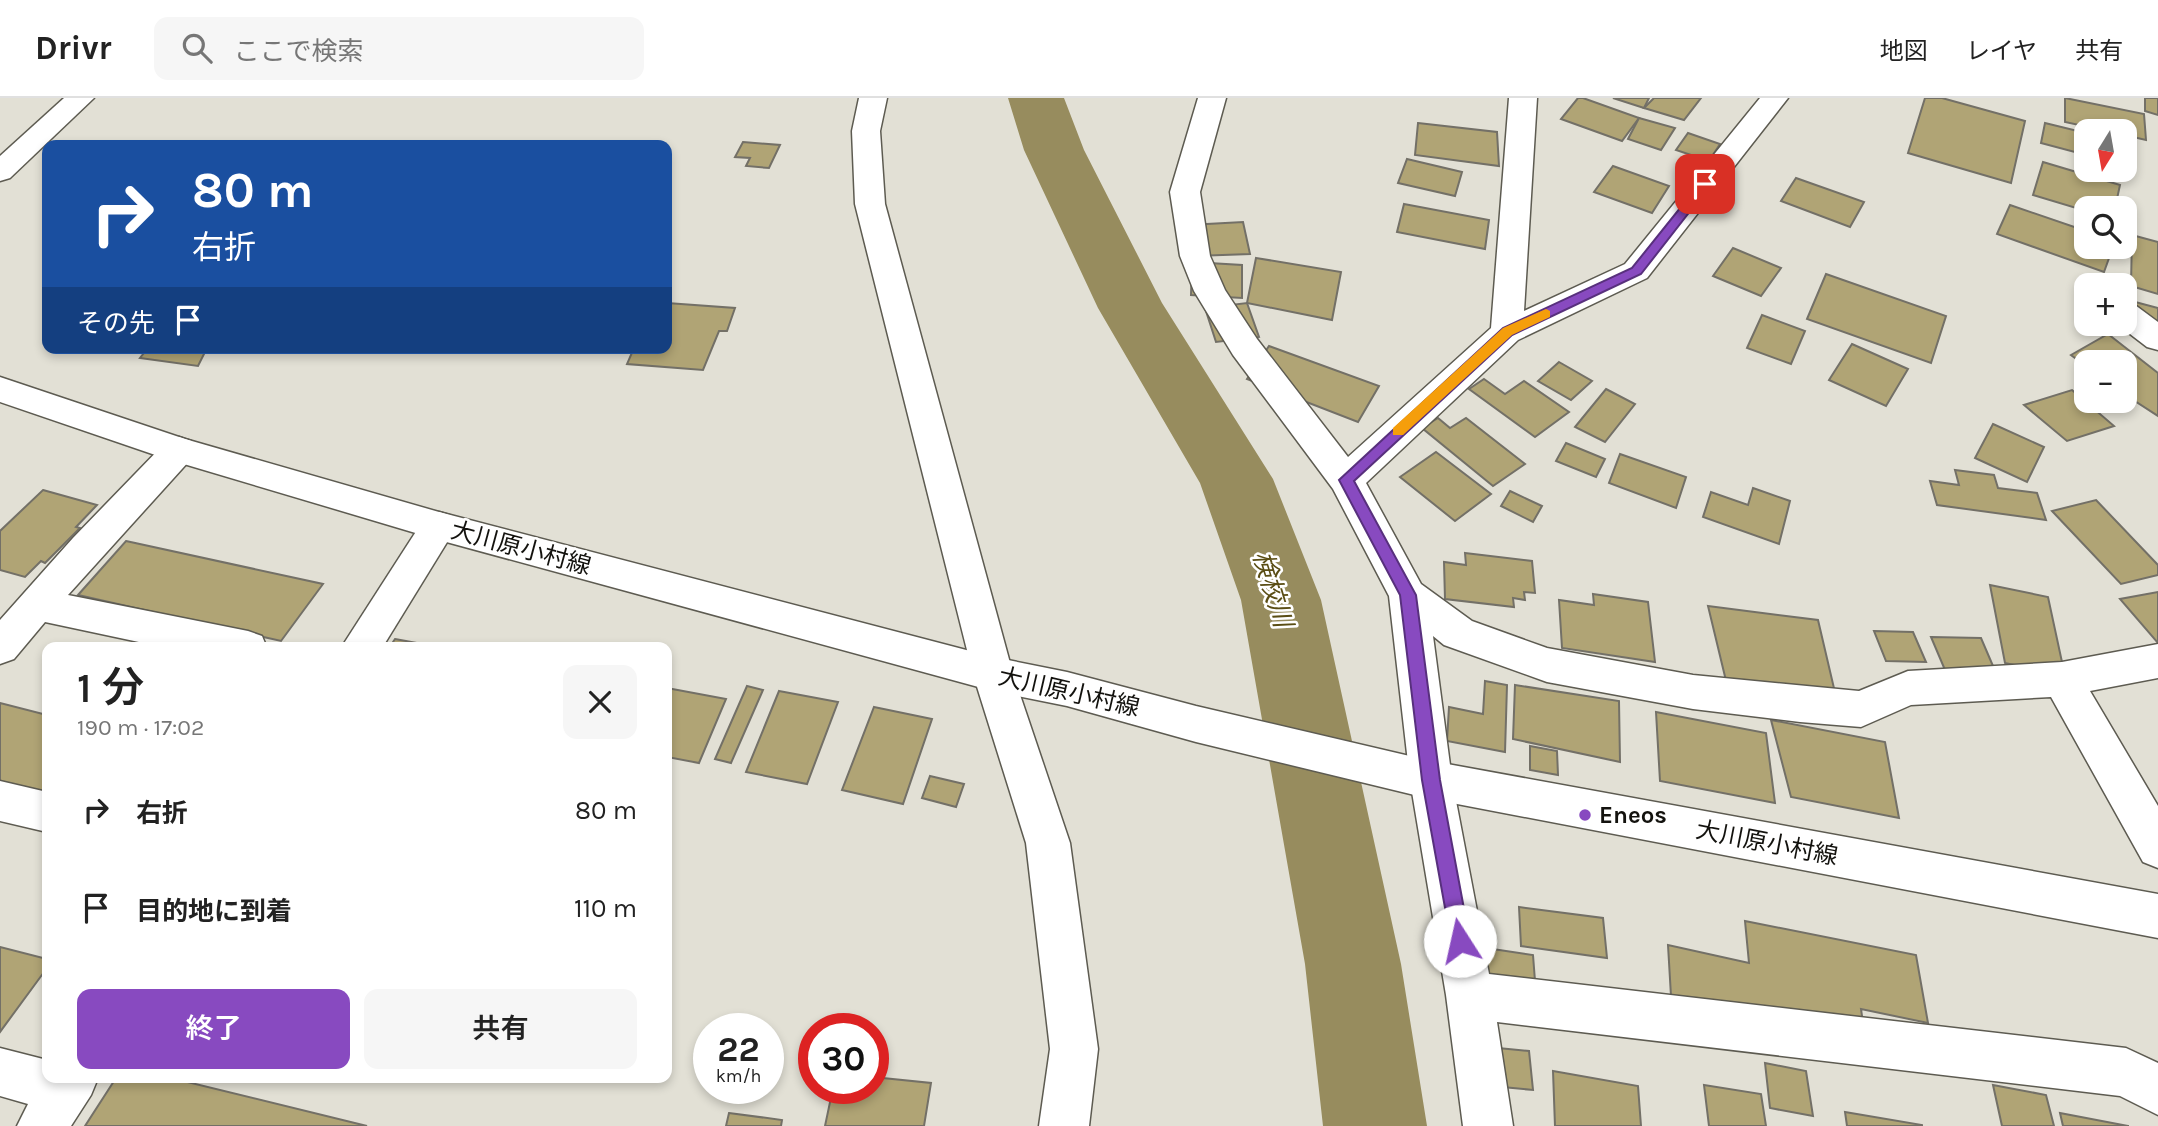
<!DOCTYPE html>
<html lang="ja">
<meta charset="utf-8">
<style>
body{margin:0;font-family:Karla,"Noto Sans JP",sans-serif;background:#f6f6f6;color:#222;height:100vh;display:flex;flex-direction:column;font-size:26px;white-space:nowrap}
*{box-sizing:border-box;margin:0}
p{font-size:23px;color:#767676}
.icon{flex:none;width:38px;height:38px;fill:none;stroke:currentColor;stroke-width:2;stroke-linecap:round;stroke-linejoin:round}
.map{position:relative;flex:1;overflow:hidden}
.panel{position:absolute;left:42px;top:544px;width:630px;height:441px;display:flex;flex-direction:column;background:#fff;border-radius:14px;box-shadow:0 4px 10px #0003}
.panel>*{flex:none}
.hud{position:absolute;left:42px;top:42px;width:630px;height:214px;border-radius:14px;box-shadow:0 4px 10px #0003;background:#1a4fa0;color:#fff;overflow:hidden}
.needle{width:46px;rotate:191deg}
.fabs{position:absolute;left:2074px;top:21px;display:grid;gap:14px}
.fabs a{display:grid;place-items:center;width:63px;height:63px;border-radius:14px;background:#fff;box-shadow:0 4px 10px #0003;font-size:35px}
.speed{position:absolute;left:693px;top:915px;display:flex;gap:14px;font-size:35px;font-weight:700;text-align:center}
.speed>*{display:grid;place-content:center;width:91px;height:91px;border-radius:50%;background:#fff;box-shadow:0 4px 10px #0003;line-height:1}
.speed small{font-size:18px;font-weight:400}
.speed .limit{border:10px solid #d22;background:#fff;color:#111}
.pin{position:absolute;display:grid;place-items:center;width:60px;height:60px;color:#fff;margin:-30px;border-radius:14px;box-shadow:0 4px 10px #0006}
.me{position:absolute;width:77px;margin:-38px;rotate:350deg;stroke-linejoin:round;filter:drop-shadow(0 0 5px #0008)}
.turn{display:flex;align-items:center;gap:24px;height:147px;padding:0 35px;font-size:32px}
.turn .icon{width:91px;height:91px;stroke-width:2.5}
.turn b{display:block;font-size:49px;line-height:60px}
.then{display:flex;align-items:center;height:66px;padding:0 35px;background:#0003;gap:14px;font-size:26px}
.round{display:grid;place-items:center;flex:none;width:74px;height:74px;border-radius:14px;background:#f6f6f6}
.summary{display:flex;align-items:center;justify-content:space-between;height:119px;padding:0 35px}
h1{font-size:42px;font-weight:600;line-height:52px}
.cta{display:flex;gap:14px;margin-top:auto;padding:14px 35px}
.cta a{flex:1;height:80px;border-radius:14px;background:#884ac0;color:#fff;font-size:28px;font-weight:600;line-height:80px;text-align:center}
.cta a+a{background:#f6f6f6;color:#222}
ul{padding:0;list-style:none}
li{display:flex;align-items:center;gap:21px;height:98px;padding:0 35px}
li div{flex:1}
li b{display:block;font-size:26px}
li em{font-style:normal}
header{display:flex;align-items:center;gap:42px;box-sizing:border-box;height:98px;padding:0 35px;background:#fff;border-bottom:2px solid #e0e0e0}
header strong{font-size:33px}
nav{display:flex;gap:38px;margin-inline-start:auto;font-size:24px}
.search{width:490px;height:63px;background:#f6f6f6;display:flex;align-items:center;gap:18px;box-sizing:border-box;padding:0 24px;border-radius:14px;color:#767676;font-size:26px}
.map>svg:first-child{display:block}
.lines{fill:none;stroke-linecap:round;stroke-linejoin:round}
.river{fill:#978c5e;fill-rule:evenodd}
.building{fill:#b0a475;stroke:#737067;stroke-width:2}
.street-casing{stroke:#5d5b51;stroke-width:3}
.secondary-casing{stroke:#5d5b51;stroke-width:3}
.highway-casing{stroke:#5d5b51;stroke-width:3}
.street{fill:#fff;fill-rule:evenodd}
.secondary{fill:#fff;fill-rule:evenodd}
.highway{fill:#fff;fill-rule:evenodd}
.route{fill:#884ac0;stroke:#58307d;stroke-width:2}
.slow{fill:#f59e0b}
.poi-dot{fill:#884ac0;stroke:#fff;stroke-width:2.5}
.labels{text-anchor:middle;stroke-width:5;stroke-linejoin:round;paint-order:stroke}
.street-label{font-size:24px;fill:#13120e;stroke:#fff}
.poi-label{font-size:24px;font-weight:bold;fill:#13120e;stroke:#fff;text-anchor:start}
.water-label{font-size:26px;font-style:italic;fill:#5a4d14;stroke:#fff}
</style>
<header>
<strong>Drivr</strong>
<div class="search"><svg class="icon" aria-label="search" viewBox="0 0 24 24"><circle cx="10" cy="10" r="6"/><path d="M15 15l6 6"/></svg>ここで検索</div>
<nav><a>地図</a><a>レイヤ</a><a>共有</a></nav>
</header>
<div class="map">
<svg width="2158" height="1028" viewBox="0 0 2158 1028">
<rect width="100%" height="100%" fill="#e2e0d5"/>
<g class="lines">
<path class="river" d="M1008 0H1064L1084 52 1162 205 1273 381 1321 502 1401 866 1427 1028H1323L1305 866 1241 502 1200 385 1098 210 1024 52Z"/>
</g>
<g class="building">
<path d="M1578 0H1583L1639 20 1622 43 1561 21Z"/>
<path d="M1613 0H1649L1644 10Z"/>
<path d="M1654 0H1701L1684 22 1644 10Z"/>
<path d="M1925 0H1942L2025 23 2011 85 1908 55Z"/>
<path d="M2065 0 2144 16 2146 42 2124 37V33H2107L2065 24Z"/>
<path d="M2145 0H2158V17L2145 13Z"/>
<path d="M1639 20 1675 30 1661 52 1628 41Z"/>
<path d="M1418 25 1497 34 1499 68 1415 57Z"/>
<path d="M2045 25 2086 35V57L2041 45Z"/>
<path d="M1688 35 1720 46 1709 63 1676 52Z"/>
<path d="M743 44 780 47 769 70 746 68 750 60 735 59Z"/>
<path d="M1407 61 1462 74 1455 98 1398 85Z"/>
<path d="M2043 64 2120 87 2115 110H2086V113L2033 97Z"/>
<path d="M1613 68 1669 88 1652 115 1594 94Z"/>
<path d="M1796 80 1864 104 1850 129 1781 103Z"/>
<path d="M1404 106 1489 122 1485 151 1397 134Z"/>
<path d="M2010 107 2086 133V149H2113L2104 174 1997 136Z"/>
<path d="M1243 124 1250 156 1195 158 1189 127Z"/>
<path d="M2132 137 2158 144V196L2131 188Z"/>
<path d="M1733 150 1781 170 1761 198 1713 178Z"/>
<path d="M1256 160 1341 174 1332 222 1247 205Z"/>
<path d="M1192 164 1242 167V200L1191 197Z"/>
<path d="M1826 176 1946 218 1931 265 1807 221Z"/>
<path d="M2124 201 2158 210V234L2124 207Z"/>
<path d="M667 205 735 210 727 233H719L703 272 627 266 634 250H667Z"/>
<path d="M1247 205 1259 239 1216 244 1205 210Z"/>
<path d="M1762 217 1805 233 1791 266 1747 250Z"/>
<path d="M2108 236 2158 275V318L2124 296V264H2086V268L2071 257Z"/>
<path d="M1852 246 1908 271 1886 308 1829 282Z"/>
<path d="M1269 248 1379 288 1358 324 1247 281Z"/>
<path d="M148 250H207L198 268 140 260Z"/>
<path d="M1559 264 1592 283 1571 302 1538 283Z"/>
<path d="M1484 281 1505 296 1524 283 1569 314 1535 339 1469 291Z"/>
<path d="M1606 291 1635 306 1605 344 1575 329Z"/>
<path d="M2072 292 2114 328 2067 343 2024 307Z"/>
<path d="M1438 320 1450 330 1466 320 1525 366 1493 388 1422 330Z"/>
<path d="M1993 326 2044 349 2027 384 1975 360Z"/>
<path d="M1566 345 1605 361 1596 379 1556 363Z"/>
<path d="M1436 354 1491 396 1455 423 1400 379Z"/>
<path d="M1620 356 1686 379 1676 410 1609 385Z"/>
<path d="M1955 372 1994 377 1998 390 2037 395 2046 422 1937 407 1930 383 1959 387Z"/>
<path d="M1753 390 1790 403 1779 446 1703 419 1711 394 1748 407Z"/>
<path d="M43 392 97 407 76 429 80 430 45 465 41 463 25 479 0 472V433Z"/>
<path d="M1510 393 1542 408 1533 424 1501 408Z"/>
<path d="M2096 402 2158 467V477L2121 486 2052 413Z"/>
<path d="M126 443 323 486 281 543 78 497Z"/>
<path d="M1465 455 1532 463 1535 495 1524 494 1525 502 1513 500 1514 509 1445 501 1444 464 1466 467Z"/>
<path d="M1990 487 2048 499 2065 578 2005 565Z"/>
<path d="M2158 494V545L2120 501Z"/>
<path d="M1593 496 1648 504 1655 564 1562 550 1559 502 1594 507Z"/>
<path d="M1708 508 1818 522 1837 603 1728 591Z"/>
<path d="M1874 533 1913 534 1926 564 1886 563Z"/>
<path d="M1931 539 1981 540 1996 575 1945 572Z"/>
<path d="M395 541 444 550H389Z"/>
<path d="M1485 583 1507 587 1505 654 1447 643 1449 609 1483 616Z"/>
<path d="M1515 587 1619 603 1620 664 1513 641Z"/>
<path d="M747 588 763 592 731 665 715 661Z"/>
<path d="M667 590 726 601 699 665 667 659Z"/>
<path d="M779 593 838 604 807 686 746 674Z"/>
<path d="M0 605 47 617V696L0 684Z"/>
<path d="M874 609 932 621 903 706 842 692Z"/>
<path d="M1656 614 1766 635 1775 705 1660 683Z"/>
<path d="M1771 622 1885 644 1899 720 1791 699Z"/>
<path d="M1530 648 1557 653 1558 677 1530 672Z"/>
<path d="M930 678 964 686 956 709 922 700Z"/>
<path d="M1519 809 1603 820 1607 860 1521 848Z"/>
<path d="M1745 823 1916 857 1928 925 1861 911 1865 939 1671 898 1668 847 1749 865Z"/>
<path d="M0 849 47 861V870L0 934Z"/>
<path d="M1486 850 1533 857 1535 883 1486 876Z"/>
<path d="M1488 949 1529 953 1533 992 1492 988Z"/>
<path d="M1765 965 1806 973 1813 1018 1770 1010Z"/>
<path d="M1553 973 1638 988 1641 1028H1555Z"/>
<path d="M873 979 931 985 924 1028H825L833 990H873Z"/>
<path d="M116 980H171L367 1028H85Z"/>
<path d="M1704 987 1761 996 1766 1028H1709Z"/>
<path d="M1993 987 2046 997 2054 1028H2002Z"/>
<path d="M1845 1014 1922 1027V1028H1847Z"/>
<path d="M729 1015 782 1022 781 1028H726Z"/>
<path d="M2060 1015 2128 1028H2129H2063Z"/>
</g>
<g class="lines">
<g class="street-casing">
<g id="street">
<path d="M859 0H887L880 33 885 106 1013 576 1070 745 1098 951 1089 1028H1039L1050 951 1026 745 973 576 855 106 852 33Z"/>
<path d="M1198 0H1226L1200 94 1210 158 1225 192 1257 241 1348 359 1491 230 1509 0H1537L1524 213 1625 166 1760 0H1788L1647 180 1518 242 1366 385 1421 486 1472 523 1547 550 1693 577 1859 593 1908 573 2062 564 2158 546V580L2090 593 2158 708V770L2143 764 2051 599 1911 607 1861 629 1800 624 1693 611 1547 584 1444 547 1433 538 1452 682 1489 876 2126 950 2158 965V1017L2120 998 1497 924 1513 1028H1463L1446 897 1410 682 1389 498 1333 391 1233 257 1194 193 1180 158 1170 94Z"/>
<path d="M2124 204 2135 207 2158 224V252L2147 249 2117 226H2124Z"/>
<path d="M179 339 191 343 196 352 191 361 68 497 248 533 262 538 267 550H167L45 524 14 561 0 566V522L73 440 167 343Z"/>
<path d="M439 414 452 418 457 428 382 550H341L426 418Z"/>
<path d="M0 683 47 694V734L0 723Z"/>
<path d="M0 950 47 962V980H98L91 997 71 1028H17L28 1006 0 998Z"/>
</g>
</g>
<g class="secondary-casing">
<path id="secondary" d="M0 279 185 341 439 414 993 559 1067 574 1196 608 1431 663 2158 796V840L1431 701 1196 644 1067 608 993 593 439 442 167 361 0 304Z"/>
</g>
<g class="highway-casing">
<path id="highway" d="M64 0H94L10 80 0 83V58Z"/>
</g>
<use href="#street" class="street"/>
<use href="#secondary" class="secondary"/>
<use href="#highway" class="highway"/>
</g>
<path class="route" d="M1705 83 1711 86 1709 89 1641 176 1512 237 1354 383 1416 497 1440 682 1470 843 1467 850 1460 853 1453 850 1451 843 1422 682 1400 497 1339 382 1503 230 1632 170 1701 84Z"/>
<path class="slow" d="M1546 211 1550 213V219L1512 237 1403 337H1393V330L1503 230Z"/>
<circle class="poi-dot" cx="1585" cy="717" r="7"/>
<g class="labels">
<g class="street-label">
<text transform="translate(521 450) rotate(15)" y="8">大川原小村線</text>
<text transform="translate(1069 594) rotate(13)" y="8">大川原小村線</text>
<text transform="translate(1767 745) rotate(11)" y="8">大川原小村線</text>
</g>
<g class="poi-label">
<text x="1599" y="725">Eneos</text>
</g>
<g class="water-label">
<text transform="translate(1273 491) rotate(73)" y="9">検校川</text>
</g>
</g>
</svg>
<div class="fabs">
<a><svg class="needle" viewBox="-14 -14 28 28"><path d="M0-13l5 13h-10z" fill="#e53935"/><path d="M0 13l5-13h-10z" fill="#767676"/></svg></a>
<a><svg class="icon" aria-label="search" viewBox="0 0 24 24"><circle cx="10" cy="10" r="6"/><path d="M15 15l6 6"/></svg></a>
<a>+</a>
<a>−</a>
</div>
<div class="speed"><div>22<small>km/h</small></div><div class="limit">30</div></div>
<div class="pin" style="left:1705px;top:86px;background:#d93025"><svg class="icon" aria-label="arrive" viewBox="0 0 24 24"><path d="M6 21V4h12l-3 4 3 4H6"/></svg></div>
<svg class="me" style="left:1460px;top:843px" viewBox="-20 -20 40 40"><circle r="19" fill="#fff"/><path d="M0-13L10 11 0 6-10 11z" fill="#884ac0"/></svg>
<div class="hud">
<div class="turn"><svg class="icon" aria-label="right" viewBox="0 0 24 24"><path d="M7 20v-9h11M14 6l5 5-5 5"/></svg><div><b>80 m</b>右折</div></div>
<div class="then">その先<svg class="icon" aria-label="arrive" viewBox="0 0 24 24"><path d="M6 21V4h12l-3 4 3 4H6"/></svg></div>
</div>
<section class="panel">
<div class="summary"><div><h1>1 分</h1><p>190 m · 17:02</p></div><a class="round"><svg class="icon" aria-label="close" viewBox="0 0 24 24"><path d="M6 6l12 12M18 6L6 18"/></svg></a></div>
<ul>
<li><svg class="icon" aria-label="right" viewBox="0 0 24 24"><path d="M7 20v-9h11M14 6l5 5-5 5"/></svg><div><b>右折</b></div><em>80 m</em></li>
<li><svg class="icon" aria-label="arrive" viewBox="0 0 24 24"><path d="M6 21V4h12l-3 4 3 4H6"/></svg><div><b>目的地に到着</b></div><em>110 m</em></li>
</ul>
<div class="cta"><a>終了</a><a>共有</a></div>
</section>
</div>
